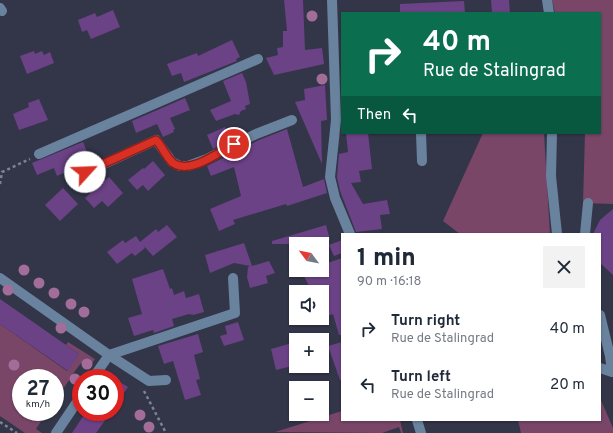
<!DOCTYPE html>
<meta charset="utf-8">
<style>
body{margin:0;font-family:Overpass,sans-serif;background:#f2f2f3;color:#1f2937;height:100vh;display:flex;flex-direction:column;font-size:15px;white-space:nowrap}
*{box-sizing:border-box;margin:0}
p{font-size:13px;color:#747a83}
.icon{flex:none;width:22px;height:22px;fill:none;stroke:currentColor;stroke-width:2;stroke-linecap:round;stroke-linejoin:round}
.map{position:relative;flex:1;overflow:hidden}
.details{position:absolute;left:341px;top:233px;width:260px;height:188px;display:flex;flex-direction:column;background:#fff;border-radius:0px;box-shadow:0 1px 3px #0004}
.details>*{flex:none}
.banner{position:absolute;left:341px;top:12px;width:260px;height:122px;border-radius:0px;box-shadow:0 1px 3px #0004;background:#0b6e4f;color:#fff;overflow:hidden}
.needle{width:26px;rotate:302deg}
.buttons{position:absolute;left:289px;top:237px;display:grid;gap:8px}
.buttons a{display:grid;place-items:center;width:40px;height:40px;border-radius:0px;background:#fff;box-shadow:0 1px 3px #0004;font-size:20px}
.speed{position:absolute;left:12px;top:369px;display:flex;gap:8px;font-size:20px;font-weight:700;text-align:center}
.speed>*{display:grid;place-content:center;width:52px;height:52px;border-radius:50%;background:#fff;box-shadow:0 1px 3px #0004;line-height:1}
.speed small{font-size:10px;font-weight:400}
.speed .limit{border:6px solid #d22;background:#fff;color:#111}
.pin{position:absolute;display:grid;place-items:center;width:34px;height:34px;color:#fff;margin:-17px;border:2px solid #fff;border-radius:50%;box-shadow:0 1px 4px #0007}
.me{position:absolute;width:44px;margin:-22px;rotate:65deg;stroke-linejoin:round;filter:drop-shadow(0 0 3px #0008)}
.turn{display:flex;align-items:center;gap:14px;height:84px;padding:0 16px;font-size:18px}
.turn .icon{width:52px;height:52px;stroke-width:2.5}
.turn b{display:block;font-size:28px;line-height:34px}
.then{display:flex;align-items:center;height:38px;padding:0 16px;background:#0003;gap:8px;font-size:15px}
.round{display:grid;place-items:center;flex:none;width:42px;height:42px;border-radius:0px;background:#f2f2f3}
.head{display:flex;align-items:center;justify-content:space-between;height:68px;padding:0 16px}
h1{font-size:24px;font-weight:800;line-height:30px}
ul{padding:0;list-style:none}
li{display:flex;align-items:center;gap:12px;height:56px;padding:0 16px}
li div{flex:1}
li b{display:block;font-size:15px}
li em{font-style:normal}
.map>svg:first-child{display:block}
.green{fill:#794668}
.building{fill:#6b4285}
.lines{fill:none;stroke-linecap:round;stroke-linejoin:round}
.path{stroke:#808293;stroke-width:2.5;stroke-dasharray:3 3;stroke-linecap:butt}
.minor{stroke:#69829d;stroke-width:10}
.tree{fill:#a36d9a}
.route-casing{stroke:#8d1f18;stroke-width:10}
.route{stroke:#d93025;stroke-width:7}
</style>
<div class="map">
<svg width="613" height="433" viewBox="0 0 613 433">
<rect width="100%" height="100%" fill="#333549"/>
<g class="green">
<path d="M552 0H613V204L583 203 585 133H600V13H555Z"/>
<path d="M483 133H544L550 234H460L443 221Z"/>
<path d="M0 324 67 371 79 354 66 345 68 342 95 359 89 368 81 363 72 375 80 381 78 384 70 379 55 400V378H21V412H47L36 429 42 433H25L0 416Z"/>
<path d="M600 398 613 428V433H521L518 420H600Z"/>
<path d="M342 411V420H400L403 433H401L399 427 382 433 275 432Z"/>
</g>
<g class="building">
<path d="M284 0H303L305 50 322 48 324 64 274 75 266 58 278 55 277 48 283 47V31H287Z"/>
<path d="M491 0H509L510 13H492Z"/>
<path d="M464 1 465 13H400V4Z"/>
<path d="M113 10 120 27 91 39 87 30 82 32 78 20 95 13 97 17Z"/>
<path d="M232 40 240 57 236 59 237 61 184 82 181 73 172 76 167 64 197 53 198 56Z"/>
<path d="M34 51 35 54 42 51 44 55 50 52 54 63 27 74 20 56Z"/>
<path d="M242 73 246 82 250 104 245 106 246 109 241 111 239 115 235 114 216 121 210 110 231 101 223 81Z"/>
<path d="M325 85 327 120 321 121 322 164 295 102 305 100 304 89Z"/>
<path d="M185 98 190 110 170 118 175 129 173 130 174 132 163 137 157 124 136 133 132 121Z"/>
<path d="M39 99 48 120 19 130 13 114 29 107 28 103Z"/>
<path d="M225 127 230 140 213 149 207 135Z"/>
<path d="M287 129 303 187 324 179 327 193 287 206 286 204 233 220 235 224 219 231 210 209 241 196 234 167 211 176 207 166 259 140Z"/>
<path d="M346 133H368L372 169 359 171 361 182 351 183 363 204 387 200 390 214 380 215 382 229 356 232 340 191 337 177 339 154 348 152Z"/>
<path d="M83 142 88 154 67 162 70 170 57 176 54 168 37 175 32 163Z"/>
<path d="M153 161 165 175 148 191 143 185 137 190 128 180 143 168 144 169Z"/>
<path d="M109 177 123 193 108 207 102 201 94 208 85 198Z"/>
<path d="M63 188 78 204 60 221 45 205Z"/>
<path d="M613 209V275L600 263V234H593L600 220Z"/>
<path d="M167 225 177 237 153 256 143 245 145 248 135 256 132 253 117 264 107 252 123 240 125 243 136 236 140 242 156 229 158 232Z"/>
<path d="M326 225 330 240 315 244H272V241Z"/>
<path d="M342 240V253L334 256 329 245Z"/>
<path d="M244 243 252 266 269 261 275 273 266 276 268 283 250 288 247 277 248 267 250 266 234 263 210 273 205 255Z"/>
<path d="M342 258V335H339L333 314 322 318V292H312L302 272 309 270H322V265Z"/>
<path d="M163 269 170 289 172 288 174 295 184 291 186 298 199 294 204 312 193 315 189 314 172 319 174 326 154 333 153 330 134 336 128 318 142 314 132 279Z"/>
<path d="M0 299 79 354 68 371 0 324Z"/>
<path d="M238 322 244 340 224 346 220 336 227 334 225 326Z"/>
<path d="M198 334 203 352 194 355 200 379 196 380 201 395 185 400 173 361 164 364 158 346Z"/>
<path d="M342 342V380H340L328 346Z"/>
<path d="M292 343 296 357 294 358 296 365 276 370 271 349Z"/>
<path d="M115 379 128 387 115 406Z"/>
<path d="M86 412H111L96 433H72Z"/>
</g>
<g class="lines">
<g class="path">
<path d="M0 184 2 172 30 159"/>
<path d="M144 391 166 433"/>
<path d="M0 422 17 433"/>
</g>
<g class="minor">
<path d="M332 0 336 120 330 177 335 198 350 234"/>
<path d="M547 0 549 13"/>
<path d="M0 8 2 11"/>
<path d="M421 133 422 161"/>
<path d="M552 133 551 176 557 234"/>
<path d="M39 154 258 59"/>
<path d="M71 179 156 140 172 162 180 166H188L207 159 256 134 292 120"/>
<path d="M585 234 588 203"/>
<path d="M0 278 109 355 93 378"/>
<path d="M600 315 610 356 612 372 600 368"/>
<path d="M109 355 235 313 233 278"/>
<path d="M109 355 149 381 166 380"/>
<path d="M417 420 421 433"/>
<path d="M56 433 81 396"/>
</g>
</g>
<g class="tree">
<circle cx="312" cy="16" r="5.5"/>
<circle cx="322" cy="79" r="5.5"/>
<circle cx="24" cy="270" r="5.5"/>
<circle cx="39" cy="283" r="5.5"/>
<circle cx="8" cy="290" r="5.5"/>
<circle cx="54" cy="293" r="5.5"/>
<circle cx="71" cy="304" r="5.5"/>
<circle cx="84" cy="312" r="5.5"/>
<circle cx="61" cy="328" r="5.5"/>
<circle cx="87" cy="364" r="5.5"/>
<circle cx="14" cy="365" r="5.5"/>
<circle cx="75" cy="379" r="5.5"/>
<circle cx="140" cy="415" r="5.5"/>
<circle cx="149" cy="427" r="5.5"/>
</g>
<g class="lines">
<g class="route-casing">
<path id="route" d="M85 172 156 140C162 146 166 157 173 163 190 175 219 152 234 144"/>
</g>
<use href="#route" class="route"/>
</g>
</svg>
<div class="buttons">
<a><svg class="needle" viewBox="-14 -14 28 28"><path d="M0-13l5 13h-10z" fill="#e53935"/><path d="M0 13l5-13h-10z" fill="#747a83"/></svg></a>
<a><svg class="icon" aria-label="sound" viewBox="0 0 24 24"><path d="M4 9h4l5-4v14l-5-4H4zM17 9q2 3 0 6"/></svg></a>
<a>+</a>
<a>−</a>
</div>
<div class="speed"><div>27<small>km/h</small></div><div class="limit">30</div></div>
<div class="pin" style="left:234px;top:144px;background:#d93025"><svg class="icon" aria-label="arrive" viewBox="0 0 24 24"><path d="M6 21V4h12l-3 4 3 4H6"/></svg></div>
<svg class="me" style="left:85px;top:172px" viewBox="-20 -20 40 40"><circle r="19" fill="#fff"/><path d="M0-13L10 11 0 6-10 11z" fill="#d93025"/></svg>
<div class="banner">
<div class="turn"><svg class="icon" aria-label="right" viewBox="0 0 24 24"><path d="M7 20v-9h11M14 6l5 5-5 5"/></svg><div><b>40 m</b>Rue de Stalingrad</div></div>
<div class="then">Then<svg class="icon" aria-label="left" viewBox="0 0 24 24"><path d="M17 20v-9H6M10 6l-5 5 5 5"/></svg></div>
</div>
<section class="details">
<div class="head"><div><h1>1 min</h1><p>90 m · 16:18</p></div><a class="round"><svg class="icon" aria-label="close" viewBox="0 0 24 24"><path d="M6 6l12 12M18 6L6 18"/></svg></a></div>
<ul>
<li><svg class="icon" aria-label="right" viewBox="0 0 24 24"><path d="M7 20v-9h11M14 6l5 5-5 5"/></svg><div><b>Turn right</b><p>Rue de Stalingrad</p></div><em>40 m</em></li>
<li><svg class="icon" aria-label="left" viewBox="0 0 24 24"><path d="M17 20v-9H6M10 6l-5 5 5 5"/></svg><div><b>Turn left</b><p>Rue de Stalingrad</p></div><em>20 m</em></li>
</ul>
</section>
</div>
